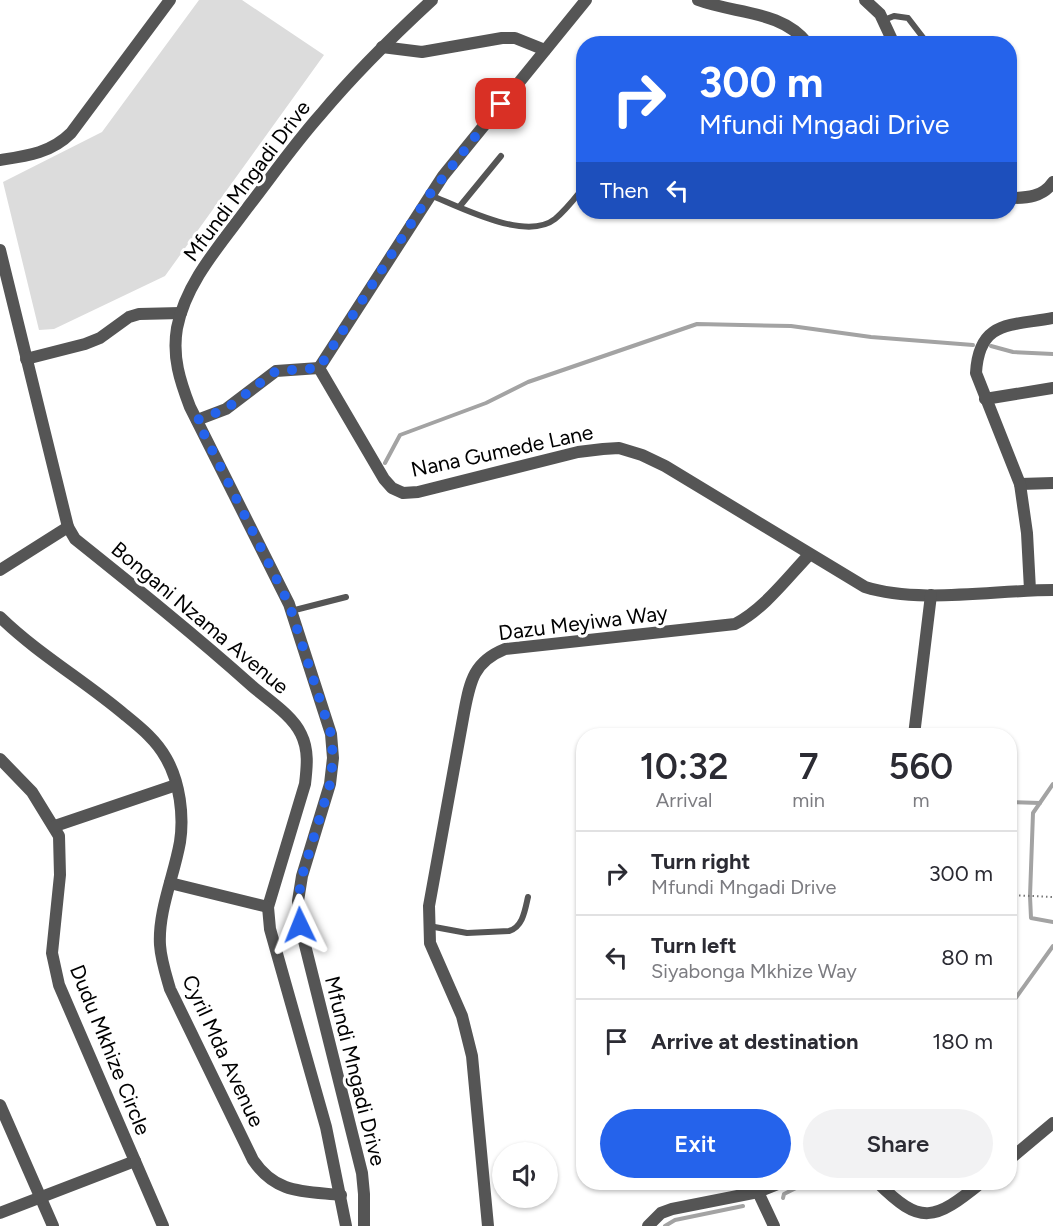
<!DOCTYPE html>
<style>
body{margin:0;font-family:Figtree,sans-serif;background:#f2f2f3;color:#2b2b33;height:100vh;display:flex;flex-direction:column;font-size:22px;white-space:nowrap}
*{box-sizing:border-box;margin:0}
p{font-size:20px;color:#7c7c81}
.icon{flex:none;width:33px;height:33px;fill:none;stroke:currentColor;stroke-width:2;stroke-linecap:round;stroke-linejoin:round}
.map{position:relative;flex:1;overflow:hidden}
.drawer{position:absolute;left:576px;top:728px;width:441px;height:462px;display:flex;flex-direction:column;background:#fff;border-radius:24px;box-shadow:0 2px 4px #0004}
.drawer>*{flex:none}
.guide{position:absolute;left:576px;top:36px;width:441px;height:183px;border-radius:24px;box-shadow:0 2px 4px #0004;background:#2563eb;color:#fff;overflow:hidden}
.tools{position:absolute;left:492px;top:1142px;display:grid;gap:12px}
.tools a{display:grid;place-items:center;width:66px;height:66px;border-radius:50%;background:#fff;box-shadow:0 2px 4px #0004;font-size:30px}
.pin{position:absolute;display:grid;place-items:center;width:51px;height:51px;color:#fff;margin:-26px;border-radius:12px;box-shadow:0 3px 9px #0006}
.me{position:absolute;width:66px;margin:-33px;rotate:358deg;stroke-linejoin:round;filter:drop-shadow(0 0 4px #0008)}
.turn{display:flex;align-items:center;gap:21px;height:126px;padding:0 24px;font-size:27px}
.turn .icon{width:78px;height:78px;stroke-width:2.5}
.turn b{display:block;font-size:42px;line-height:51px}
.then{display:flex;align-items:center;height:57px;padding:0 24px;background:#0003;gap:12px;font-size:22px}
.eta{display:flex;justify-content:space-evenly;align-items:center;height:102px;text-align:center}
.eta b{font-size:36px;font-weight:600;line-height:42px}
.cta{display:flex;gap:12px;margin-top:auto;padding:12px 24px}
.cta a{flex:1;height:69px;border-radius:36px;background:#2563eb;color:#fff;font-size:24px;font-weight:600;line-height:69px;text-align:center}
.cta a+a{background:#f2f2f3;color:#2b2b33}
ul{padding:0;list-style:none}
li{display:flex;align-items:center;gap:18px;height:84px;padding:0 24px;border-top:2px solid #e1e1e2}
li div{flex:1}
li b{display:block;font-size:22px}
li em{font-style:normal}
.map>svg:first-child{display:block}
.green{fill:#dcdcdc}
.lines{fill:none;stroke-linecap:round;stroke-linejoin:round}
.stream{stroke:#a3a3a3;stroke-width:4}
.path{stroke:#777;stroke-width:2;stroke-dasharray:1.5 3;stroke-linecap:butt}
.service{stroke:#555;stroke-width:6}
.minor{stroke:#555;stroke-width:12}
.tertiary{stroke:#555;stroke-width:12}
.route{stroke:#2563eb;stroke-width:10;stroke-dasharray:0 18}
.labels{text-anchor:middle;stroke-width:6;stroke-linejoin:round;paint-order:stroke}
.street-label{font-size:21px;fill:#000;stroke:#fff}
</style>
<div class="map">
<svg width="1053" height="1226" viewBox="0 0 1053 1226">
<rect width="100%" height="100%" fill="#fff"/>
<path class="green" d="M199 0H242L324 55 165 276 54 329 39 330 3 182 102 132Z"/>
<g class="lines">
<g class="stream">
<path d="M991 346 1013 352 1053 354"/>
<path d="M385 463 400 435 486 403 528 382 697 324 791 326 871 337 973 345"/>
<path d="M1053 784 1033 813 1030 896 1031 918 1053 922"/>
<path d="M1010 802 1040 803"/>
<path d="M1010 1006 1053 946"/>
<path d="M783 1198 784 1194 808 1182"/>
<path d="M665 1226 675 1220 743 1206"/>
</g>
<path class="path" d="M1010 895 1053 897"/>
<g class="service">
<path d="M884 20 894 16 908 18 928 44"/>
<path d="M430 195C460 207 526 242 555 219 566 210 575 198 584 187"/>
<path d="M460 206 501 156"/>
<path d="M291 611 346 597"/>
<path d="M429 926 467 933 509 931C523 927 525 910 528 897"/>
</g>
<g class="minor">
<path d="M698 0C735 14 782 10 808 44"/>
<path d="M865 0 880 14 894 44"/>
<path d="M382 47 422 52 502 38H515L545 50"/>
<path d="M0 160C27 156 51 153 71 133L170 0"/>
<path d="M1010 198C1027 198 1043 197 1053 182"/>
<path d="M0 250 68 527 75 539C135 587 195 635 252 686 268 700 292 715 301 734 309 750 307 767 305 784L268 907 270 929 326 1127 346 1226"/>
<path d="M26 359 85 344 100 338 129 317 139 314 181 313"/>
<path d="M319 368 384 479 392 488 403 493 418 492 578 452 603 449 619 448 642 455 665 466 865 587C918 604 996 590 1053 590"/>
<path d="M319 368 443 176 586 0"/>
<path d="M985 399 1053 388"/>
<path d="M197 420 226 409 276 371 319 368"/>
<path d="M1020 484 1053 483"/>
<path d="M0 570 68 527"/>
<path d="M1030 590 1027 533 1020 484 976 373C979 320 1010 326 1053 318"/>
<path d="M0 617C38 654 85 681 125 715 141 728 156 740 166 758 180 782 184 816 180 842 174 876 158 911 160 945 161 960 166 975 170 989L253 1160C276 1194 303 1191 341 1195"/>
<path d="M914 735 931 595"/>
<path d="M0 759 32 792 59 836 60 875 52 953 59 985 163 1226"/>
<path d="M55 826 176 785"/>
<path d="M170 883 268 907"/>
<path d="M0 1105 53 1226"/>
<path d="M1010 1159 1053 1123"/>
<path d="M877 1182C921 1226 934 1221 982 1182"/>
<path d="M758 1192 774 1226"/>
<path d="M0 1213 135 1161"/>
<path d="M488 1226 472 1056 462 1016 430 943 429 906 464 713C470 682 473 662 505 649L735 624C764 609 787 578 809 555"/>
<path d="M648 1226 661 1213 672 1209 758 1192 783 1182"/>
</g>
<path class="tertiary" d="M364 1226V1194L362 1173 300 925 298 901 302 876 330 784 333 758 331 734 289 604 190 407C180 381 172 357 177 328 186 282 221 244 248 207 272 176 295 143 321 114 355 73 393 36 432 0"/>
</g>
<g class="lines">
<path class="route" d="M300 925 298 901 302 876 330 784 333 758 331 734 289 604 197 420 226 409 276 371 319 368 430 194 501 104"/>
</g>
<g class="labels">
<g class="street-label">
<text transform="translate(247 181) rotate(-53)" y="7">Mfundi Mngadi Drive</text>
<text transform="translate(502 451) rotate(-12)" y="7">Nana Gumede Lane</text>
<text transform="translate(200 618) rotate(40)" y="7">Bongani Nzama Avenue</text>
<text transform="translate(583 623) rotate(-7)" y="7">Dazu Meyiwa Way</text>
<text transform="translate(110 1050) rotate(68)" y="7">Dudu Mkhize Circle</text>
<text transform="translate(223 1051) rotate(65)" y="7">Cyril Mda Avenue</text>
<text transform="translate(355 1071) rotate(76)" y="7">Mfundi Mngadi Drive</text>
</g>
</g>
</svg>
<div class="tools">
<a><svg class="icon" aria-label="sound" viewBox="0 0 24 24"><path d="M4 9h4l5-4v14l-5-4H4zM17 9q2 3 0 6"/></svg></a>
</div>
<div class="pin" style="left:501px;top:104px;background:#d93025"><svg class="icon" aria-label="arrive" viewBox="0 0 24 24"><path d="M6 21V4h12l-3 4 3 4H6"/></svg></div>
<svg class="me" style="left:300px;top:925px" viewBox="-20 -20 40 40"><path d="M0-17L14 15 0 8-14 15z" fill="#2563eb" stroke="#fff" stroke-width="4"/></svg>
<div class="guide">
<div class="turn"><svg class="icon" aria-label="right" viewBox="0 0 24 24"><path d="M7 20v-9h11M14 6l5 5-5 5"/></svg><div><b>300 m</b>Mfundi Mngadi Drive</div></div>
<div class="then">Then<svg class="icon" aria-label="left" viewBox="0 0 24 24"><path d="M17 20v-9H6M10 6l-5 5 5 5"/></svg></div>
</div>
<section class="drawer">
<div class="eta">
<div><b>10:32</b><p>Arrival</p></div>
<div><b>7</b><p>min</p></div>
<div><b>560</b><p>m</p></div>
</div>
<ul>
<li><svg class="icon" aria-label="right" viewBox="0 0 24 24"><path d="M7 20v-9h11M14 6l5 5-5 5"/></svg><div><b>Turn right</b><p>Mfundi Mngadi Drive</p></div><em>300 m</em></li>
<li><svg class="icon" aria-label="left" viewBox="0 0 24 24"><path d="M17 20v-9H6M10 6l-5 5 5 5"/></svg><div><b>Turn left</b><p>Siyabonga Mkhize Way</p></div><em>80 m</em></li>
<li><svg class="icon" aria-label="arrive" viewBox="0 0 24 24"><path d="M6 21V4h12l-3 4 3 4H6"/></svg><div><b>Arrive at destination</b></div><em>180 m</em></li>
</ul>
<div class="cta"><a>Exit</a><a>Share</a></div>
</section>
</div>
